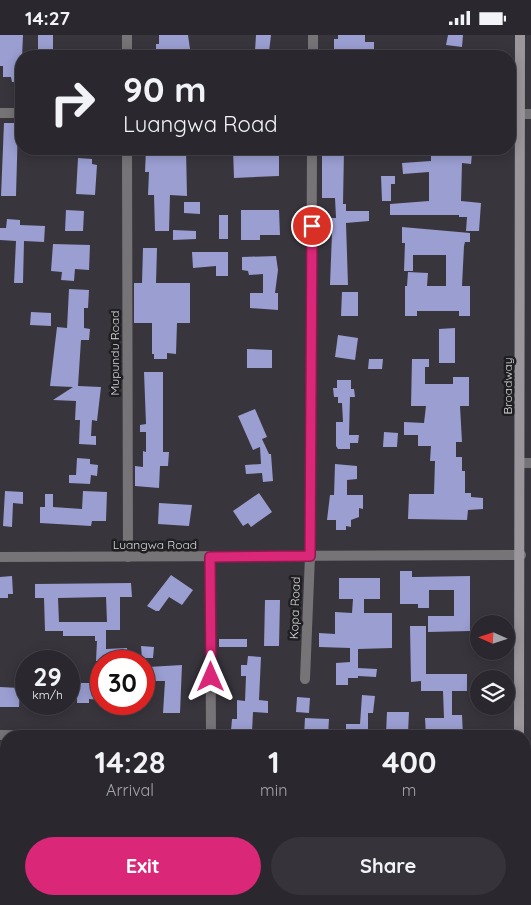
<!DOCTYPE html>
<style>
body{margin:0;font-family:Quicksand,sans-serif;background:#36343a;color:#f1f3f6;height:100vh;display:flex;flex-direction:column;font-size:19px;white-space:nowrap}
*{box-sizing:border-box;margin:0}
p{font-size:16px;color:#a5a6aa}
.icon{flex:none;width:28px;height:28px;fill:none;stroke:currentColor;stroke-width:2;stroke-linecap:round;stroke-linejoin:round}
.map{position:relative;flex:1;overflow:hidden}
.side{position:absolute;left:0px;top:695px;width:531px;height:175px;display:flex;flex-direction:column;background:#2a282e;border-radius:20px 20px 0 0;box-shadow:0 2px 12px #0003,0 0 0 1px #46444a}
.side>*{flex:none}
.top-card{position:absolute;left:15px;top:15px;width:501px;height:105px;border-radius:20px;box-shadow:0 2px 12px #0003,0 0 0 1px #46444a;background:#2a282e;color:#f1f3f6;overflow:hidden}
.needle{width:32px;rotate:273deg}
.fabs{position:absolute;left:470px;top:580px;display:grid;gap:10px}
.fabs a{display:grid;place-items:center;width:45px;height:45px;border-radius:50%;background:#2a282e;box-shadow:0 2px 12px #0003,0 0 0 1px #46444a;font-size:25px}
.speed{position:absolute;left:15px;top:615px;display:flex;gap:10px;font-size:25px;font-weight:700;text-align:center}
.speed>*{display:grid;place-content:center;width:65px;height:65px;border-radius:50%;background:#2a282e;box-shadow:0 2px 12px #0003,0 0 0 1px #46444a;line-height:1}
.speed small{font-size:12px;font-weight:400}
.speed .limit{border:8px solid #d22;background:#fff;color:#111}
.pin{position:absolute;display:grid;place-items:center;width:42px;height:42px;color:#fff;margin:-21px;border:2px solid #fff;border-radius:50%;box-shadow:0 1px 5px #0007}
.me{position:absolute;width:55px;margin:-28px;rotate:0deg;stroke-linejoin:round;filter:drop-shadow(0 0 4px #0008)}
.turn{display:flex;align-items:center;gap:18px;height:105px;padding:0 25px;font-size:22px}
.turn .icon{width:65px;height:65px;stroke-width:2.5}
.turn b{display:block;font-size:35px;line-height:42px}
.eta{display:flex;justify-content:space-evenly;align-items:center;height:85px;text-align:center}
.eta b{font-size:30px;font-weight:700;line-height:35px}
.cta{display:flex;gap:10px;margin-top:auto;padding:10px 25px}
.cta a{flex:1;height:58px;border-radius:30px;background:#db2777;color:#fff;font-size:20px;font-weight:700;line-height:58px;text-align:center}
.cta a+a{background:#36343a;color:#f1f3f6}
.status{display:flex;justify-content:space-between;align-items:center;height:35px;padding:0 25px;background:#2a282e;direction:ltr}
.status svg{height:14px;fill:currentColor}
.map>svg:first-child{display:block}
.building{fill:#9a9ed1;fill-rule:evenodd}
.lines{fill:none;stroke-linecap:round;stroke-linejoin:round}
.minor{stroke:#777477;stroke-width:10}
.secondary{stroke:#9b969b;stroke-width:10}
.route-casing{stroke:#8e194d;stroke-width:12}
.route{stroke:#db2777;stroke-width:9}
.labels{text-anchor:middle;stroke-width:5;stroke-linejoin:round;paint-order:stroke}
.street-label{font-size:12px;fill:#dbd9de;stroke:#1f1e21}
</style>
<div class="status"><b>14:27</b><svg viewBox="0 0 49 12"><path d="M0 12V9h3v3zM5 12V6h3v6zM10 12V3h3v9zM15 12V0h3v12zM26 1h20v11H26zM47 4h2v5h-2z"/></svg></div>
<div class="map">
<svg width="531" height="870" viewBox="0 0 531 870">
<rect width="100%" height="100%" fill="#38353d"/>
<g class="building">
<path d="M0 0H23L21 47H12L11 42H3V31H0Z"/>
<rect x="38" y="0" width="15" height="14"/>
<path d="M159 0H188L191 21H156V9H159Z"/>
<path d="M256 0H271L269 17 255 16Z"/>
<path d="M338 0H365V7H374V15H334V4H338Z"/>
<path d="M448 0H463L462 12 446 10Z"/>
<path d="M4 88H18L16 161H1Z"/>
<path d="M146 114H186L187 161 170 160 169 196H155L154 160H148L149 137H145Z"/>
<path d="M233 114H279V141L234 143Z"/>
<path d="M322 114H344L343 169H346V176H369V186L346 188 348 250H330L332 198H328V183H336L335 163H322Z"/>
<path d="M431 114H455V118L472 119 471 129 462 128 461 166 481 168 479 196H466L467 182H459V180H390V169L429 166V137L403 139 402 128 431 126Z"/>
<path d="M78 123 92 124V129L97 130 95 160 76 159Z"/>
<path d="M381 141H395V149H391V166H382Z"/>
<path d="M184 167H200V179L184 178Z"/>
<path d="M66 175 84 176 83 196H65Z"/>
<path d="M241 175H279L280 200H260V205H241Z"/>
<rect x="219" y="180" width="9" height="24"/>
<path d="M7 184 20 185V190L45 191 44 207 24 206 23 248H14L16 206 0 205V193H6Z"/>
<path d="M402 192 470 198V207H465L464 211 462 251H470V281H459V276H417V281H405V251H407L408 237 428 238 427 251H446V220H413V236H404L405 208H402Z"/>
<path d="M173 195 196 196V204L173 205Z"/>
<path d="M53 209 90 210 89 235 75 234 74 246 61 245 62 237 51 236Z"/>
<path d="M143 213H157L156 248H190V288H177L176 319 167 318V324H154V319H152V288H134V248H142Z"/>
<path d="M192 217H228V241H216V231L193 233Z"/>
<path d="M276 221 278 235 275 258H278V275L250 273V258H263V239L249 240 248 236 242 235V222Z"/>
<path d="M69 254 89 255 88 273H84V293L90 294 89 305H81L78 351 101 352 97 386 92 385 91 401H96V410L79 409 80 385H75L76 366 53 365 73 352 50 351 57 292 67 293Z"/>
<path d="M342 257H358V281H341Z"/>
<path d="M31 277 51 278V291L30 290Z"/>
<path d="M455 293V328H439V294Z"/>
<path d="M338 300 358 303 355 325 335 322Z"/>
<path d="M247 314 272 315V333H247Z"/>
<path d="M369 324H383L382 334H368Z"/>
<path d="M412 324H429V332H425V349H453V342H469V371H460L462 407H456V422H462V436H465V458H471V462L483 463V474L468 475 467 485 408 484 409 459H434L435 426H430L431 411H418V400H404V387L424 388 426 371H411Z"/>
<path d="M144 337H163V417H169L168 431H160L159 453 135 451V431L143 432V416L146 417V397H140V390L146 389Z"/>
<path d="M337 345H351V354H354L355 362H350L349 400H359L358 408H350V414H338L336 411V387H343L342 368H338V362H334L333 353H337Z"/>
<path d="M255 374 267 402 262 404 269 419H271L273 446 263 447 262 438 246 439 245 430 261 429 260 412 253 415 238 381Z"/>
<path d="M384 397 398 398 397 412H383Z"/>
<path d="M77 423 90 424V429L98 430 97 441 91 440 90 449 69 448V440H76Z"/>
<path d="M335 429 357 431V444L347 445V460H363V474L359 473V482L351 485V492L346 491V495H336V485H327L330 460H334Z"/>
<path d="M5 456 23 457V469L13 468 12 492 3 491Z"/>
<path d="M83 456 107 457 106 486H92L91 491 40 488V472H45V459H53V472L82 474Z"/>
<path d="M259 458 272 477 251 492 248 488 243 491 233 476Z"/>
<path d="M159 468 192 470 189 491 158 489Z"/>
<path d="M400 536H412V542H415L470 541V596L428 597V581H454V555H429V573H418V569H400Z"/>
<path d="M171 540 193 555 182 570 169 562 159 576H156L147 571Z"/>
<path d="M12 541 13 559H8V563H0V542Z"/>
<path d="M339 543H380V564H364V578H392V613L358 614V633L377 634 376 642 358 641V643H348V650H336V628L350 627V613L319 612V598L335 599V577L352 578 353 564H339Z"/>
<path d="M131 548 132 562H120V595H106V614L127 613 128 626H96L97 606H95V601H63V596H45L44 563H35V549ZM106 562 107 587H59L58 563Z"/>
<path d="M265 565H280L279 611H264Z"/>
<path d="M410 591H426V639H467V656H452V680H462L463 701H426L425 683H444L443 656H421V646L411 647Z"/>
<rect x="219" y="604" width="28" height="8"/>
<path d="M141 611 154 612 153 623H142Z"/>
<path d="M248 621 261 622 259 665 268 666V678L253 677 252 697 231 696 232 684H237V665L245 666 246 641H241V630H247Z"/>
<path d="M182 630 180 678H163L165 646H148V632Z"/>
<path d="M77 648H101V665L89 664V668H77Z"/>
<path d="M0 652 20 653 19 672H0Z"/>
<path d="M362 660 375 661 373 678H368V697L366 701H346V689H360Z"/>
<path d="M297 662 310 663 309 678 296 677Z"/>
<path d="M387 677H409L408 698H386Z"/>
<path d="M305 683 329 684 328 701H304Z"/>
</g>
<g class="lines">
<g class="minor">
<path d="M127 0V21"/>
<path d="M313 0V21"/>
<path d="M0 78H21"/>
<path d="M510 79H531"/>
<path d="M127 114 128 522"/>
<path d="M520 428H531"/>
<path d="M0 522 521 520"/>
<path d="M210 522 211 701"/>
<path d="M305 644 310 521 312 114"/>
<path d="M0 700 96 701"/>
<path d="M525 733H531"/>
<path d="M210 870V864"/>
</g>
<g class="secondary">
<path d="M519 701 520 0"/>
<path d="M520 864V870"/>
</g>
</g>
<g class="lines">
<g class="route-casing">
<path id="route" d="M211 642 210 522 310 521 312 191"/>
</g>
<use href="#route" class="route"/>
</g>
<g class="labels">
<g class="street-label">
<text transform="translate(115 318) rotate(-90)" y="4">Mupundu Road</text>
<text transform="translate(508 351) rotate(-90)" y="4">Broadway</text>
<text x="155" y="514">Luangwa Road</text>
<text transform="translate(295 573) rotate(-88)" y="4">Kopa Road</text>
</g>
</g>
</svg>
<div class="fabs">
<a><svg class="needle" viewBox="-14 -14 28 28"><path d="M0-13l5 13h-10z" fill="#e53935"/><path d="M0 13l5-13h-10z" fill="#a5a6aa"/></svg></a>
<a><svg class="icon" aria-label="layers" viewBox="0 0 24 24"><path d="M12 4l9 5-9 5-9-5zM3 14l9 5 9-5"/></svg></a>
</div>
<div class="speed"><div>29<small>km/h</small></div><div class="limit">30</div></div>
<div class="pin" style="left:312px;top:191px;background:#d93025"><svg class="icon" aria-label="arrive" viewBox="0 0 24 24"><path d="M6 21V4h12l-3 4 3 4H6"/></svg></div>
<svg class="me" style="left:211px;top:642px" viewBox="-20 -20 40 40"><path d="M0-17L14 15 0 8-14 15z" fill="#db2777" stroke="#fff" stroke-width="4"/></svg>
<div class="top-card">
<div class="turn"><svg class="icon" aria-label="right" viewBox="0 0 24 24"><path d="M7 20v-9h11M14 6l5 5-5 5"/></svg><div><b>90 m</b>Luangwa Road</div></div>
</div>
<section class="side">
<div class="eta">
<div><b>14:28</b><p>Arrival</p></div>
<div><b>1</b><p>min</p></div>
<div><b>400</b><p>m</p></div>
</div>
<div class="cta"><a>Exit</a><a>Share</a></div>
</section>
</div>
